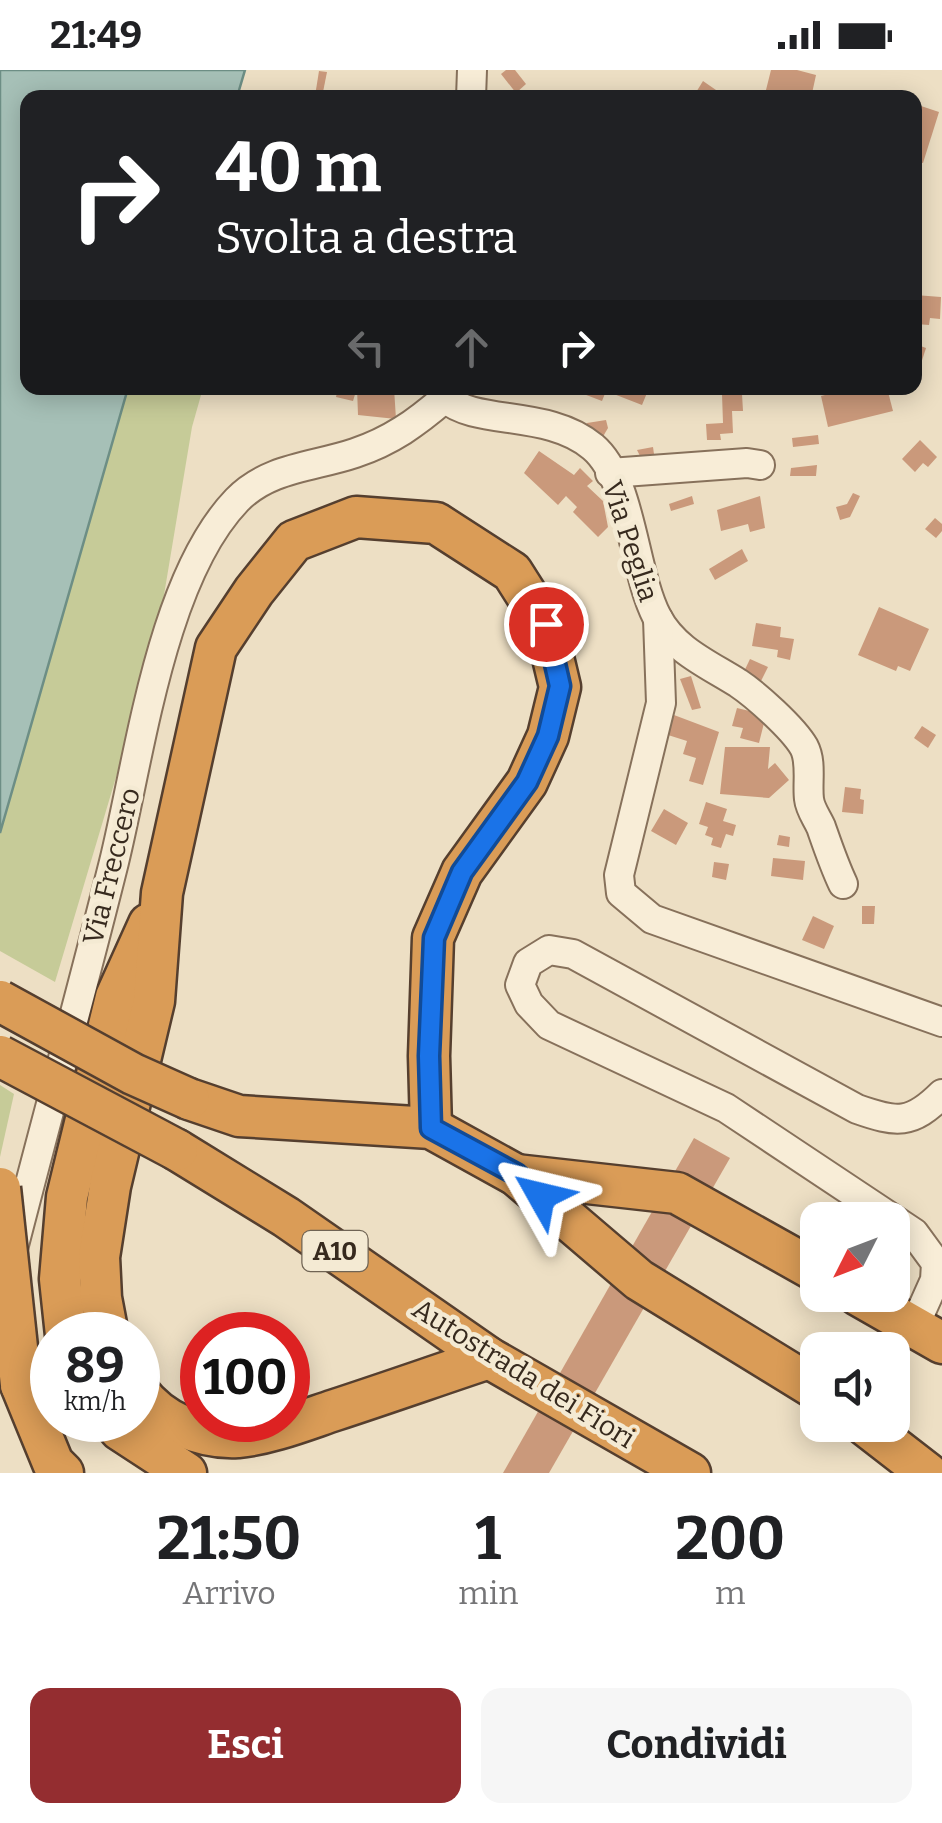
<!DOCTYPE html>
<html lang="it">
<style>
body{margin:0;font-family:Bitter,serif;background:#f6f6f6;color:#202124;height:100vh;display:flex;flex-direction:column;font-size:38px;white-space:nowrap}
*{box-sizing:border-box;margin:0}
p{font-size:32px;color:#757577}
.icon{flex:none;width:55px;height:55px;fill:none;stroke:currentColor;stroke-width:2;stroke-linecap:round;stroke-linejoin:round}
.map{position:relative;height:1403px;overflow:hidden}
.drawer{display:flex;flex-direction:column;background:#fff;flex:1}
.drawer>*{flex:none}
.top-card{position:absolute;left:20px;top:20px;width:902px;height:305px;border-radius:20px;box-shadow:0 5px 25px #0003;background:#202124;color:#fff;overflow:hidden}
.needle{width:65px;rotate:228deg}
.buttons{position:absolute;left:800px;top:1132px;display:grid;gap:20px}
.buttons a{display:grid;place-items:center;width:110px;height:110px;border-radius:20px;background:#fff;box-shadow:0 5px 25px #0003;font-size:50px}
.speed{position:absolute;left:30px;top:1242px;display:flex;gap:20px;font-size:50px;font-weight:700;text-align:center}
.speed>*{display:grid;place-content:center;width:130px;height:130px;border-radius:50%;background:#fff;box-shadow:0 5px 25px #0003;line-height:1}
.speed small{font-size:25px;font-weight:400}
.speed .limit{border:15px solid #d22;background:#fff;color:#111}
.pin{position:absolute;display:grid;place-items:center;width:85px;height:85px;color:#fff;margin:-42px;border:5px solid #fff;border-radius:50%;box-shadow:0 2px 10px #0007}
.me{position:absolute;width:110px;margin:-55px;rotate:307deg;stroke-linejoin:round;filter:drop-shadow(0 0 8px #0008)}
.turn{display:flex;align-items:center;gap:35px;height:210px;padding:0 30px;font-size:45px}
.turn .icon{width:130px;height:130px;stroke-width:2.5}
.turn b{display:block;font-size:70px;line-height:85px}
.lanes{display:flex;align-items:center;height:95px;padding:0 30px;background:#0003;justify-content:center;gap:50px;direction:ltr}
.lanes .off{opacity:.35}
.eta{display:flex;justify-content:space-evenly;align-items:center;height:170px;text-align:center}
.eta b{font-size:60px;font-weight:700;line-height:70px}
.button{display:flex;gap:20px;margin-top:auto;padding:20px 30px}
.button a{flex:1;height:115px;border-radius:20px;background:#942d30;color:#fff;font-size:40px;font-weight:700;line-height:115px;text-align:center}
.button a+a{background:#f6f6f6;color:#202124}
.status{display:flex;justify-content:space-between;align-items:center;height:70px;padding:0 50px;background:#fff;direction:ltr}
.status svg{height:28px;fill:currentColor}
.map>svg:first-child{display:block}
.green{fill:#c6cb98}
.water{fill:#a6c0b7;stroke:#6d8e85;stroke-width:2.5}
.building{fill:#ca997b}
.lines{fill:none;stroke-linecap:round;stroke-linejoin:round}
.minor-casing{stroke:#87715b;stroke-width:32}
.highway-casing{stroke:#553f2f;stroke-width:45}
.minor{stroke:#f8edd7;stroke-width:28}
.highway{stroke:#da9c57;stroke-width:40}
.highway-bridge-casing{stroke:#553f2f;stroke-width:45;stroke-linecap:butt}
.highway-bridge{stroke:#da9c57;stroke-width:40}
.route-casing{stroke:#114b97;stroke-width:25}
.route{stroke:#1a73e8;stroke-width:18}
.labels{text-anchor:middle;stroke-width:9;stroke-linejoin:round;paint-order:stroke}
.shield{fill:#f4ead3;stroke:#706454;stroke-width:2.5}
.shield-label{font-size:25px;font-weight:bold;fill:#372a1e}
.street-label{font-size:28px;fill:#372a1e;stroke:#f4ead3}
</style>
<div class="status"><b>21:49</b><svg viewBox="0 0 49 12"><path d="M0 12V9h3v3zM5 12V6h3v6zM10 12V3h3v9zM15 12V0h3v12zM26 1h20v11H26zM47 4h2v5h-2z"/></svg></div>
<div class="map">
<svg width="942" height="1403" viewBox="0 0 942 1403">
<rect width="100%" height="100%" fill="#eddfc4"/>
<g class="green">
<path d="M128 318H203L192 357 156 573 55 912 0 881V761Z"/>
<path d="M0 1015 14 1024 0 1087Z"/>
</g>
<path class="water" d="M0 0H245L237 27 28 28V318H128L0 763Z"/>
<g class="building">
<path d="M506 0H515L526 14 516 23 501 4Z"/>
<path d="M771 0H797L816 5 811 28H764Z"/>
<path d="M319 1 327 2 322 27 315 26Z"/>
<path d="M703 11 716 20 711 28 695 24Z"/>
<path d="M915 34 939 42 923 93 915 91Z"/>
<path d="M915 225 941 227 940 249 930 248 929 255 916 254Z"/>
<path d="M915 274 926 278 916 309H915Z"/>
<path d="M338 318H394L396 349 358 345 357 318 353 331 336 327Z"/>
<path d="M583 318H649L642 335 606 321 602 331 581 323Z"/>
<path d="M853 318H887L893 341 828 357 821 326Z"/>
<path d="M722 324H742L743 341H732L733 363 720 364 721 370H707L706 354 723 353Z"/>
<path d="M606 350 608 358 598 375 583 361 587 353Z"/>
<path d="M818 365 819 374 793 377 792 368Z"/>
<path d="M920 370 937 387 928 397 923 393 915 402 902 389Z"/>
<path d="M653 377 654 384 640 386 637 380Z"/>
<path d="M539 381 574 405 580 398 593 411 587 416 603 431 608 457 598 467 573 442 577 437 566 426 558 435 524 403Z"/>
<path d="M817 395 816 406H790L791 398Z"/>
<path d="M853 423 860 426 850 447 840 450 836 437 847 434Z"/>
<path d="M692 426 694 434 671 441 669 434Z"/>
<path d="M760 426 765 458 750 462 748 454 721 461 717 440Z"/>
<path d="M935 448 942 454V461L936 468 925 459Z"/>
<path d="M742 479 748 491 715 510 709 499Z"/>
<path d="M879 537 929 559 910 601 898 596 896 601 858 585Z"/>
<path d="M756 553 781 557 780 567 794 569 790 590 777 587 778 580 752 576Z"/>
<path d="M750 589 768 597 757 619 740 610Z"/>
<path d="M691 606 701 638 692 640 680 609Z"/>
<path d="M737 638 766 645 759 673 740 668 743 658 732 656Z"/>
<path d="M674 645 719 662 703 715 689 711 696 688 683 684 687 671 668 665Z"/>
<path d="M922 656 936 665 928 678 914 668Z"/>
<path d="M725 677H770L768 699 775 693 789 710 769 728 720 724Z"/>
<path d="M845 717 861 719 860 729 864 730 863 744 842 742Z"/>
<path d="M706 732 727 739 723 751 736 755 733 766 726 764 721 778 711 775 713 768 705 765 708 757 699 754Z"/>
<path d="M664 739 688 753 676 775 651 761Z"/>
<path d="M779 765 790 767 789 777 777 775Z"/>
<path d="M773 788 805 791 803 810 771 806Z"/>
<path d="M714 792 729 794 726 810 712 807Z"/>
<path d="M862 836H875L874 854H862Z"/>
<path d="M813 846 834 856 824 879 802 870Z"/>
<path d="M694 1068 730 1088 549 1403H503Z"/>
</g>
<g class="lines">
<g class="minor-casing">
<g id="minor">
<path d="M471 28 472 0"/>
<path d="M445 328C476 356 548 339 593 377 632 410 633 501 657 547 674 580 708 594 738 613 756 625 793 658 804 677 812 692 807 713 809 729 810 739 817 748 821 757 828 777 834 795 843 814"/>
<path d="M610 403 747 393 760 395"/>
<path d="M658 549 661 633 619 805 621 823 652 849 942 952"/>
<path d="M14 1175C47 1047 82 920 114 792 140 686 161 509 237 430 269 397 314 397 355 383 391 371 416 353 445 328L446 318"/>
<path d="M914 1257 935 1210 936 1193 914 1163 726 1038 549 955 529 934 520 915 528 893 549 880 573 884 857 1039C897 1053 911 1055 942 1024"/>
</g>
</g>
<g class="highway-casing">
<g id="highway">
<path d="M189 1029 239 1046 431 1058 516 1105 639 1210 818 1320"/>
<path d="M177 1080 286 1147 489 1288 690 1403"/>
<path d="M516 1105 677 1123 818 1202"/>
<path d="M858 1225 942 1273"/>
<path d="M66 1265 60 1209 67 1127 116 927 149 854"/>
<path d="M108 1265 101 1228 99 1187 110 1116 154 931 162 823 216 578 254 521 294 471 356 447 436 453 512 502 545 554 560 617 548 666 527 712 462 802 433 868 429 986 431 1058"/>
<path d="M21 1315 53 1393 63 1403"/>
<path d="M138 1321C160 1351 200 1369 238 1367 270 1364 305 1350 335 1340 387 1323 438 1305 489 1288"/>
<path d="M112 1350 120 1360 186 1403"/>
<path d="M865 1355 927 1403"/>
</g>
</g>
<use href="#minor" class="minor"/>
<use href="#highway" class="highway"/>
<g class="highway-bridge-casing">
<g id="highway-bridge">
<path d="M0 931 133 1004 189 1029"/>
<path d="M0 986 177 1080"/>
<path d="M0 1118 21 1315"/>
</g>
</g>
<use href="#highway-bridge" class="highway-bridge"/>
</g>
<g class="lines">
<g class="route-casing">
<path id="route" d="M541 1126 516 1104 431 1058 429 986 434 868 462 802 527 712 548 666 560 616 546 554"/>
</g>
<use href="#route" class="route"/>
</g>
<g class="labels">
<rect class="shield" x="302.5" y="1161" width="65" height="40" rx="8"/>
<g class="shield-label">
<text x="335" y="1190">A10</text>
</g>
<g class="street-label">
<text transform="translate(631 471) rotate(72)" y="10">Via Peglia</text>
<text transform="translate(111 796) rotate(-76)" y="10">Via Freccero</text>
<text transform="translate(524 1303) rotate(32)" y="10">Autostrada dei Fiori</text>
</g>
</g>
</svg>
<div class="buttons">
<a><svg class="needle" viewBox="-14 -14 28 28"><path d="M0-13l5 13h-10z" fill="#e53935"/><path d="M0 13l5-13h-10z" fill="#757577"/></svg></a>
<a><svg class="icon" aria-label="sound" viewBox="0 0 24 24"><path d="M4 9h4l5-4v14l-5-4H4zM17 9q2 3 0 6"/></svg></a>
</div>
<div class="speed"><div>89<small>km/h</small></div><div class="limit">100</div></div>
<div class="pin" style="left:546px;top:554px;background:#d93025"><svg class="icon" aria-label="arrive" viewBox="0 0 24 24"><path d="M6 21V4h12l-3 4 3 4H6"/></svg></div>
<svg class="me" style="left:541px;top:1126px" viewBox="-20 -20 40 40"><path d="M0-17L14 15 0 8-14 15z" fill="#1a73e8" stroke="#fff" stroke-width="4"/></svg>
<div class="top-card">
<div class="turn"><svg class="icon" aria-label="right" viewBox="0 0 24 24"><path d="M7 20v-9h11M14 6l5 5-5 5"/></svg><div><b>40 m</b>Svolta a destra</div></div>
<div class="lanes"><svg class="icon off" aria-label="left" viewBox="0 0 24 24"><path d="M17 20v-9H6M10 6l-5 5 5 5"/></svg><svg class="icon off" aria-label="ahead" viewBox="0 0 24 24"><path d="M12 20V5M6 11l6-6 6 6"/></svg><svg class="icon" aria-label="right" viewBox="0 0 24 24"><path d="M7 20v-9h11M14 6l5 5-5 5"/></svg></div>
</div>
</div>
<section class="drawer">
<div class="eta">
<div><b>21:50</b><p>Arrivo</p></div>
<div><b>1</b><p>min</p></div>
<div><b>200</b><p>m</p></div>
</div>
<div class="button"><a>Esci</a><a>Condividi</a></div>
</section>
